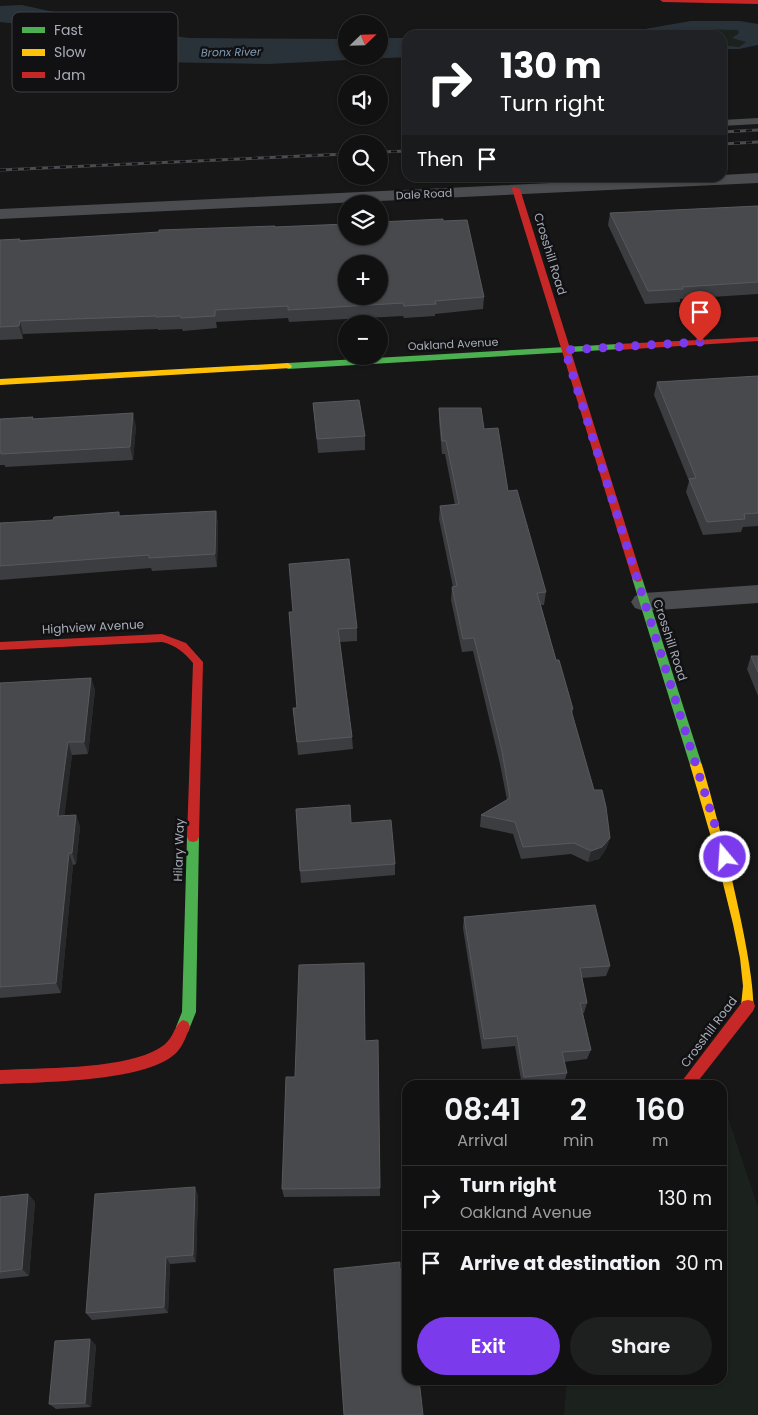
<!DOCTYPE html>
<meta charset="utf-8">
<style>
body{margin:0;font-family:Poppins,sans-serif;background:#1e1f1f;color:#f1f3f6;height:100vh;display:flex;flex-direction:column;font-size:19px;white-space:nowrap}
*{box-sizing:border-box;margin:0}
p{font-size:16px;color:#9c9d9f}
.icon{flex:none;width:28px;height:28px;fill:none;stroke:currentColor;stroke-width:2;stroke-linecap:round;stroke-linejoin:round}
.map{position:relative;flex:1;overflow:hidden}
.drawer{position:absolute;left:402px;top:1080px;width:325px;height:305px;display:flex;flex-direction:column;background:#111;border-radius:15px;box-shadow:0 1px 4px #0004,0 0 0 1px #303131}
.drawer>*{flex:none}
.guide{position:absolute;left:402px;top:30px;width:325px;height:152px;border-radius:15px;box-shadow:0 1px 4px #0004,0 0 0 1px #303131;background:#202124;color:#fff;overflow:hidden}
.needle{width:32px;rotate:67deg}
.buttons{position:absolute;left:338px;top:15px;display:grid;gap:10px}
.buttons a{display:grid;place-items:center;width:50px;height:50px;border-radius:50%;background:#111;box-shadow:0 1px 4px #0004,0 0 0 1px #303131;font-size:25px}
.pin{position:absolute;display:grid;place-items:center;width:42px;height:42px;color:#fff;margin:-51px -21px;border-radius:50% 50% 50% 0;rotate:-45deg;box-shadow:0 0 5px #0007}
.pin .icon{rotate:45deg}
.me{position:absolute;width:55px;margin:-28px;rotate:342deg;stroke-linejoin:round;filter:drop-shadow(0 0 4px #0008)}
.turn{display:flex;align-items:center;gap:18px;height:105px;padding:0 15px;font-size:22px}
.turn .icon{width:65px;height:65px;stroke-width:2.5}
.turn b{display:block;font-size:35px;line-height:42px}
.then{display:flex;align-items:center;height:48px;padding:0 15px;background:#0003;gap:10px;font-size:19px}
.eta{display:flex;justify-content:space-evenly;align-items:center;height:85px;text-align:center}
.eta b{font-size:30px;font-weight:600;line-height:35px}
.cta{display:flex;gap:10px;margin-top:auto;padding:10px 15px}
.cta a{flex:1;height:58px;border-radius:30px;background:#7c3aed;color:#fff;font-size:20px;font-weight:600;line-height:58px;text-align:center}
.cta a+a{background:#1e1f1f;color:#f1f3f6}
ul{padding:0;list-style:none}
li{display:flex;align-items:center;gap:15px;height:65px;padding:0 15px;border-top:1px solid #303131}
li div{flex:1}
li b{display:block;font-size:19px}
li em{font-style:normal}
.map>svg:first-child{display:block}
.green{fill:#1b211c}
.water{fill:#2a3239}
.lines{fill:none;stroke-linecap:round;stroke-linejoin:round}
.lane{fill:#4b4c50;fill-rule:evenodd}
.street{fill:#4b4c50;fill-rule:evenodd}
.fast{fill:#4caf50;fill-rule:evenodd}
.slow{fill:#ffc107;fill-rule:evenodd}
.jam{fill:#c62828;fill-rule:evenodd}
.rail-casing{stroke:#4b4c4f;stroke-width:3}
.rail{stroke:#111113;stroke-width:2;stroke-dasharray:6;stroke-linecap:butt}
.wall{fill:#3c3d40}
.shaded-wall{fill:#28292a}
.building{fill:#48494d;stroke:#57595e;fill-rule:evenodd}
.route{stroke:#7c3aed;stroke-width:9;stroke-dasharray:0 16.2}
.labels{text-anchor:middle;stroke-width:5;stroke-linejoin:round;paint-order:stroke}
.far-water-label{font-size:11px;font-style:italic;fill:#7f9bb3;stroke:#111113}
.far-street-label{font-size:11px;fill:#a8adb8;stroke:#111113}
.street-label{font-size:12px;fill:#a8adb8;stroke:#111113}
.key{fill:#111113;stroke:#3e4045;stroke-width:1}
.key-label{font-size:14px;fill:#a8adb8}
</style>
<div class="map">
<svg width="758" height="1415" viewBox="0 0 758 1415">
<rect width="100%" height="100%" fill="#171717"/>
<g class="green">
<path d="M712 28 739 30V33L733 37 746 42 739 47 723 45 722 35H668L693 29Z"/>
<path d="M723 1103 758 1207V1415H564L567 1380H722Z"/>
</g>
<g class="water">
<path d="M22 5 72 16 106 28 190 38 346 39V56H379V38H407V57L268 64 153 62 127 58 20 24 0 22V6Z"/>
<path d="M691 21H740L758 24V45L739 49H723V45L739 47 746 42 732 38 739 33 738 30 693 29 668 35H586L645 29Z"/>
</g>
<g class="lines">
<path class="lane" d="M758 118V124L722 126V120Z"/>
<g class="street">
<path d="M758 173V183L0 219V209L659 178H722V175Z"/>
<path d="M758 585V603L644 611 635 608 631 602 635 596 644 593Z"/>
</g>
<g class="fast">
<path d="M618 344 621 345V349L288 369 284 366 288 363Z"/>
<path d="M637 574 642 578 702 765 700 768H692L690 765 632 578Z"/>
<path d="M193 832 197 833 199 837 196 1012 188 1032 183 1034 178 1032 176 1027 182 1012 187 837 189 833Z"/>
</g>
<g class="slow">
<path d="M288 363 292 366 291 368 0 385V379Z"/>
<path d="M696 760 700 762 702 765C716 810 758 973 753 1011L748 1012 743 1011 741 1006 743 986 740 958 733 924 715 851 690 765 692 762Z"/>
</g>
<g class="jam">
<path d="M660 0H758V4L663 2Z"/>
<path d="M513 187 520 189 642 578 641 581 637 582 632 578 512 189Z"/>
<path d="M758 337V341L618 350 614 347 618 344Z"/>
<path d="M162 634 186 643 203 662 199 837 197 841 193 842 189 841 187 837 193 663C184 652 175 645 162 642L0 650V642Z"/>
<path d="M748 1000 753 1001 755 1006 753 1011 695 1085H679L743 1001Z"/>
<path d="M183 1020 188 1022 190 1027C186 1036 183 1047 175 1054 144 1082 42 1082 0 1084V1070C41 1068 116 1069 152 1052 158 1049 164 1046 168 1041 174 1035 175 1024 183 1020Z"/>
</g>
<g class="rail-casing">
<g id="rail">
<path d="M722 132 758 130"/>
<path d="M722 144 758 142"/>
<path d="M379 152 408 151"/>
<path d="M0 170 346 154"/>
</g>
</g>
<use href="#rail" class="rail"/>
</g>
<g class="wall">
<path d="M758 206V294L680 299V302L645 304 608 225 610 213Z"/>
<path d="M443 221 484 297 483 309 435 314V316L404 318 403 316 289 322 288 318 216 322 217 328 183 331 182 329 158 330V329L23 334V339L0 340V240L20 239V240L275 227Z"/>
<path d="M758 376V526L743 527 741 532 703 535 686 492 689 481 654 395 657 382Z"/>
<path d="M313 403 365 436V450L318 453Z"/>
<path d="M439 408 484 429 546 592 544 605H541L556 660 573 709 572 715 594 790 610 838 606 849 599 859 588 862 571 854 521 859 513 834 480 827 481 815 507 800 500 764 473 651 462 652 451 600 452 587H453L439 519 440 506 455 505 445 454H442L439 421Z"/>
<path d="M33 417V419L136 426 133 460 5 467V465H0V419Z"/>
<path d="M216 511 218 524 217 567 152 571 151 568 0 580V523L53 520Z"/>
<path d="M289 612 357 628V641L340 642 352 737 353 749 298 755 293 708H297Z"/>
<path d="M751 656H758V696L747 669Z"/>
<path d="M91 678 95 690 88 754 72 755 64 816 76 815 80 827 76 864 73 865 61 993 0 998V683Z"/>
<path d="M351 823 395 864V875L301 883 300 871Z"/>
<path d="M464 917 610 966 606 976 582 978 587 1003 584 1013H583L591 1050 587 1059 564 1062 567 1073 564 1082 539 1085H522L515 1046 482 1049 463 928Z"/>
<path d="M378 1040 380 1196 284 1197 282 1189 295 1077 365 1041Z"/>
<path d="M28 1194 35 1202 29 1276 0 1279V1197Z"/>
<path d="M198 1195 196 1262 170 1264 168 1313 92 1320 86 1313Z"/>
<path d="M96 1345 91 1407 56 1409 49 1404Z"/>
</g>
<g class="shaded-wall">
<path d="M20 321 23 334V339L19 326Z"/>
<path d="M133 413 136 426 133 460 130 447Z"/>
<path d="M216 511 218 524 217 567 215 554Z"/>
<path d="M91 678 95 690 88 754 84 742Z"/>
<path d="M68 742 72 755 63 828 58 816Z"/>
<path d="M76 815 80 827 76 864 72 853Z"/>
<path d="M610 838 606 849 599 859 588 862 591 851Z"/>
<path d="M69 853 73 865 61 993 56 983Z"/>
<path d="M195 1187 198 1195 196 1262 193 1255Z"/>
<path d="M28 1194 35 1202 29 1276 22 1269Z"/>
<path d="M166 1257 170 1264 168 1313 164 1307Z"/>
<path d="M90 1339 96 1345 91 1407 85 1403Z"/>
</g>
<g class="building">
<path d="M758 206V282L682 287 683 289 648 291 610 213Z"/>
<path d="M443 219V221L467 220 484 297 435 301 436 304 404 306 403 303 288 310V306L215 310V316L181 318V316L156 317V316L20 321 19 326 0 327V240L20 239 19 241 159 232V230L275 226V227L346 224V236H379V222ZM346 264H379V296H346Z"/>
<path d="M758 376V513L744 514 745 519 707 522 689 479 696 478 657 382Z"/>
<path d="M359 400 365 436 317 439 313 403Z"/>
<path d="M439 408H481L484 429 498 428 508 491 517 490 546 592 537 593 556 660H559L573 709 571 710 594 790H602L606 807 610 838 602 847 591 851 574 843 523 847 515 822 481 815 510 798 502 751 474 638 463 639 452 587 457 586 440 506 459 504 446 441H442Z"/>
<path d="M133 413 130 447 1 454V452H0V419L33 417 32 419Z"/>
<path d="M216 511 215 554 149 558V555L0 566V523L53 520 54 517 119 512V516Z"/>
<path d="M349 559 357 628 338 629 352 737 297 742 293 708H297L289 612H293L289 564Z"/>
<path d="M751 656H758V672Z"/>
<path d="M91 678 84 742H68L58 816 76 815 72 853H69L56 983 0 987V683Z"/>
<path d="M350 805 351 823 391 820 395 864 300 871 296 809Z"/>
<path d="M595 905 610 966 580 968 587 1003H580L591 1050 562 1052 567 1073 524 1077 517 1036 484 1039 464 917Z"/>
<path d="M364 963 365 1041 378 1040 380 1188 282 1189 286 1077H295L299 965Z"/>
<path d="M195 1187 193 1255 166 1257 164 1307 86 1313 95 1194Z"/>
<path d="M28 1194 22 1269 0 1272V1197Z"/>
<path d="M400 1262V1269L408 1268V1380H419L423 1415H344L334 1269Z"/>
<path d="M90 1339 85 1403 49 1404 55 1341Z"/>
</g>
<g class="lines">
<path class="route" d="M700 342 565 350 725 857"/>
</g>
<g class="labels">
<g class="far-water-label">
<text transform="translate(231 52) rotate(-1)" y="4">Bronx River</text>
</g>
<g class="far-street-label">
<text transform="translate(424 194) rotate(-3)" y="4">Dale Road</text>
<text transform="translate(453 344) rotate(-3)" y="4">Oakland Avenue</text>
</g>
<g class="street-label">
<text transform="translate(550 254) rotate(73)" y="4">Crosshill Road</text>
<text transform="translate(93 627) rotate(-3)" y="4">Highview Avenue</text>
<text transform="translate(670 640) rotate(72)" y="4">Crosshill Road</text>
<text transform="translate(179 850) rotate(-88)" y="4">Hilary Way</text>
<text transform="translate(709 1032) rotate(-53)" y="4">Crosshill Road</text>
</g>
</g>
<rect x="12" y="12" width="166" height="80" rx="8" class="key"/>
<rect x="22" y="27" width="23" height="6" fill="#4caf50"/>
<rect x="22" y="49" width="23" height="7" fill="#ffc107"/>
<rect x="22" y="72" width="23" height="6" fill="#c62828"/>
<g class="key-label">
<text x="54" y="35">Fast</text>
<text x="54" y="57">Slow</text>
<text x="54" y="80">Jam</text>
</g>
</svg>
<div class="buttons">
<a><svg class="needle" viewBox="-14 -14 28 28"><path d="M0-13l5 13h-10z" fill="#e53935"/><path d="M0 13l5-13h-10z" fill="#9c9d9f"/></svg></a>
<a><svg class="icon" aria-label="sound" viewBox="0 0 24 24"><path d="M4 9h4l5-4v14l-5-4H4zM17 9q2 3 0 6"/></svg></a>
<a><svg class="icon" aria-label="search" viewBox="0 0 24 24"><circle cx="10" cy="10" r="6"/><path d="M15 15l6 6"/></svg></a>
<a><svg class="icon" aria-label="layers" viewBox="0 0 24 24"><path d="M12 4l9 5-9 5-9-5zM3 14l9 5 9-5"/></svg></a>
<a>+</a>
<a>−</a>
</div>
<div class="pin" style="left:700px;top:342px;background:#d93025"><svg class="icon" aria-label="arrive" viewBox="0 0 24 24"><path d="M6 21V4h12l-3 4 3 4H6"/></svg></div>
<svg class="me" style="left:725px;top:857px" viewBox="-20 -20 40 40"><circle r="17" fill="#7c3aed" stroke="#fff" stroke-width="3"/><path d="M0-11L8 9 0 5-8 9z" fill="#fff"/></svg>
<div class="guide">
<div class="turn"><svg class="icon" aria-label="right" viewBox="0 0 24 24"><path d="M7 20v-9h11M14 6l5 5-5 5"/></svg><div><b>130 m</b>Turn right</div></div>
<div class="then">Then<svg class="icon" aria-label="arrive" viewBox="0 0 24 24"><path d="M6 21V4h12l-3 4 3 4H6"/></svg></div>
</div>
<section class="drawer">
<div class="eta">
<div><b>08:41</b><p>Arrival</p></div>
<div><b>2</b><p>min</p></div>
<div><b>160</b><p>m</p></div>
</div>
<ul>
<li><svg class="icon" aria-label="right" viewBox="0 0 24 24"><path d="M7 20v-9h11M14 6l5 5-5 5"/></svg><div><b>Turn right</b><p>Oakland Avenue</p></div><em>130 m</em></li>
<li><svg class="icon" aria-label="arrive" viewBox="0 0 24 24"><path d="M6 21V4h12l-3 4 3 4H6"/></svg><div><b>Arrive at destination</b></div><em>30 m</em></li>
</ul>
<div class="cta"><a>Exit</a><a>Share</a></div>
</section>
</div>
